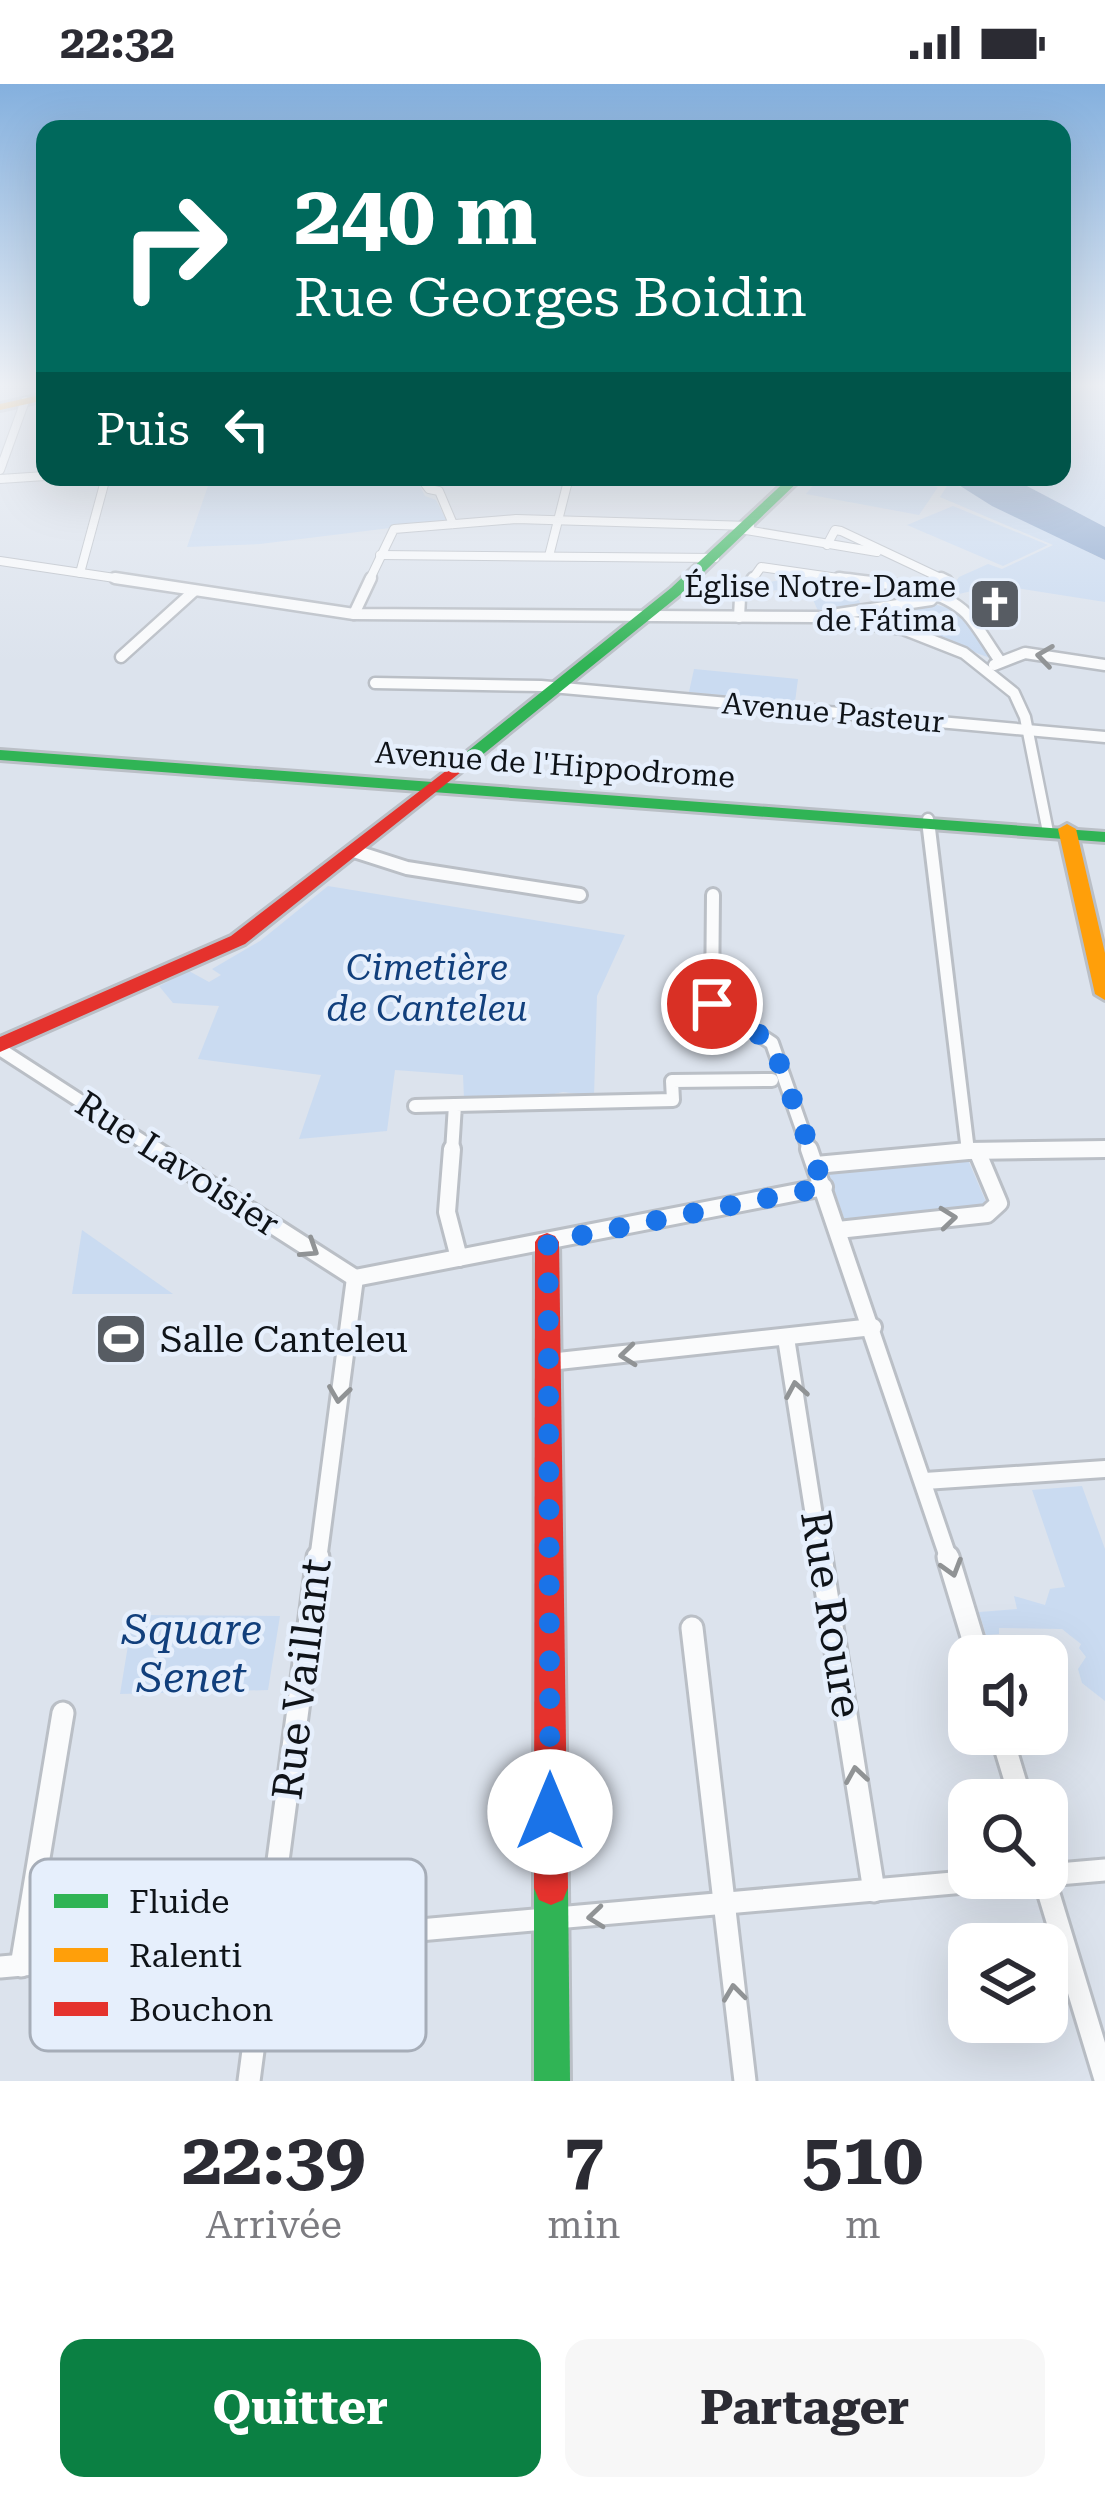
<!DOCTYPE html>
<html lang="fr">
<meta charset="utf-8">
<style>
body{margin:0;font-family:"Roboto Serif",serif;background:#f7f7f7;color:#2b2b33;height:100vh;display:flex;flex-direction:column;font-size:45px;white-space:nowrap}
*{box-sizing:border-box;margin:0}
p{font-size:39px;color:#7c7c81}
.icon{flex:none;width:66px;height:66px;fill:none;stroke:currentColor;stroke-width:2;stroke-linecap:round;stroke-linejoin:round}
.map{position:relative;height:1997px;overflow:hidden}
.side{display:flex;flex-direction:column;background:#fff;flex:1}
.side>*{flex:none}
.hud{position:absolute;left:36px;top:36px;width:1035px;height:366px;border-radius:24px;box-shadow:0 12px 48px #0002;background:#00695c;color:#fff;overflow:hidden}
.tools{position:absolute;left:948px;top:1551px;display:grid;gap:24px}
.tools a{display:grid;place-items:center;width:120px;height:120px;border-radius:24px;background:#fff;box-shadow:0 12px 48px #0002;font-size:60px}
.pin{position:absolute;display:grid;place-items:center;width:102px;height:102px;color:#fff;margin:-51px;border:6px solid #fff;border-radius:50%;box-shadow:0 3px 12px #0007}
.me{position:absolute;width:132px;margin:-66px;rotate:0deg;stroke-linejoin:round;filter:drop-shadow(0 0 9px #0008)}
.turn{display:flex;align-items:center;gap:42px;height:252px;padding:0 60px;font-size:54px}
.turn .icon{width:156px;height:156px;stroke-width:2.5}
.turn b{display:block;font-size:84px;line-height:102px}
.then{display:flex;align-items:center;height:114px;padding:0 60px;background:#0003;gap:24px;font-size:45px}
.eta{display:flex;justify-content:space-evenly;align-items:center;height:204px;text-align:center}
.eta b{font-size:72px;font-weight:700;line-height:84px}
.primary-button{display:flex;gap:24px;margin-top:auto;padding:24px 60px}
.primary-button a{flex:1;height:138px;border-radius:24px;background:#0b8043;color:#fff;font-size:48px;font-weight:700;line-height:138px;text-align:center}
.primary-button a+a{background:#f7f7f7;color:#2b2b33}
.status{display:flex;justify-content:space-between;align-items:center;height:84px;padding:0 60px;background:#fff;direction:ltr}
.status svg{height:33px;fill:currentColor}
.map>svg:first-child{display:block}
.green{fill:#cadbf1}
.water{fill:#8ea9cf}
.lines{fill:none;stroke-linecap:round;stroke-linejoin:round}
.street-far4-casing{stroke:#babfc6;stroke-width:10}
.street-far3-casing{stroke:#babfc6;stroke-width:15}
.street-far2-casing{stroke:#babfc6;stroke-width:18}
.street-far1-casing{stroke:#babfc6;stroke-width:22}
.street-casing{stroke:#babfc6;stroke-width:27}
.fast-casing{stroke:#babfc6;stroke-width:6}
.slow-casing{stroke:#babfc6;stroke-width:6}
.jam-casing{stroke:#babfc6;stroke-width:6}
.street-far4{stroke:#fafbfc;stroke-width:8}
.street-far3{stroke:#fafbfc;stroke-width:10}
.street-far2{stroke:#fafbfc;stroke-width:12}
.street-far1{stroke:#fafbfc;stroke-width:16}
.street{stroke:#fafbfc;stroke-width:21}
.fast{fill:#30b455;fill-rule:evenodd}
.slow{fill:#ff9f0a;fill-rule:evenodd}
.jam{fill:#e5322d;fill-rule:evenodd}
.oneway{stroke:#909395}
.route{stroke:#1a73e8;stroke-width:21;stroke-dasharray:0 37.8}
.labels{text-anchor:middle;stroke-width:9;stroke-linejoin:round;paint-order:stroke}
.far-poi-label{font-size:30px;fill:#0f1318;stroke:#e6effc;text-anchor:end}
.far-street-label{font-size:30px;fill:#0f1318;stroke:#e6effc}
.park-label{font-size:36px;font-style:italic;fill:#113f7c;stroke:#e6effc}
.street-label{font-size:36px;fill:#0f1318;stroke:#e6effc}
.poi-label{font-size:36px;fill:#0f1318;stroke:#e6effc;text-anchor:start}
.near-street-label{font-size:42px;fill:#0f1318;stroke:#e6effc}
.near-park-label{font-size:42px;font-style:italic;fill:#113f7c;stroke:#e6effc}
.key{fill:#e6effc;stroke:#a6adb8;stroke-width:3}
.key-label{font-size:33px;fill:#0f1318}
</style>
<div class="status"><b>22:32</b><svg viewBox="0 0 49 12"><path d="M0 12V9h3v3zM5 12V6h3v6zM10 12V3h3v9zM15 12V0h3v12zM26 1h20v11H26zM47 4h2v5h-2z"/></svg></div>
<div class="map">
<svg width="1105" height="1997" viewBox="0 0 1105 1997">
<rect width="100%" height="100%" fill="#dce3ed"/>
<g class="green">
<path d="M1062 300H1105V443L1010 393H1062Z"/>
<path d="M211 393H415L425 412 436 416 447 437 260 460 187 463Z"/>
<path d="M820 393H880L938 403 919 431 806 410Z"/>
<path d="M933 393C951 393 1075 463 1105 476V518L997 501 959 510 952 503 959 493 988 480 1002 485 1053 461 940 413 947 402Z"/>
<path d="M953 422 1048 461 1003 482 907 441Z"/>
<path d="M799 493 873 500 850 502 863 523 818 527 808 504 751 508 757 500Z"/>
<path d="M930 519 962 528 990 574 904 542 845 532Z"/>
<path d="M694 585 798 595 795 618 689 608Z"/>
<path d="M328 802 625 851 597 912 594 1012 563 1008 531 1015 498 1011 464 1015 463 991 395 986 387 1047 299 1055 321 991 198 975 219 922 173 919 159 902 189 887 209 898 221 891 212 885 260 857Z"/>
<path d="M961 1073 968 1076 986 1118 984 1123 851 1137 844 1134 829 1091 834 1086Z"/>
<path d="M82 1146 173 1210H72Z"/>
<path d="M1082 1402 1105 1465V1617L1082 1599 1078 1585 1086 1573 1079 1564 1081 1560 1062 1545 999 1544V1550L986 1551 979 1528 1017 1525 1014 1512 1045 1521 1050 1505 1065 1503 1032 1406Z"/>
<path d="M133 1531 280 1532 268 1606 120 1610Z"/>
</g>
<path class="water" d="M946 393H1010L1105 443V476L992 422Z"/>
<g class="lines">
<g class="street-far4-casing">
<g id="street-far4">
<path d="M0 386 25 317"/>
<path d="M420 393 429 405 439 407 453 440"/>
<path d="M0 395 45 392"/>
<path d="M746 446 877 468"/>
<path d="M827 461 835 446 841 447 947 497"/>
<path d="M380 471 715 474"/>
<path d="M549 472 569 393"/>
<path d="M0 477 135 497"/>
<path d="M80 489 106 393"/>
<path d="M369 497 394 445 516 435 750 442"/>
<path d="M751 497 761 483 859 497"/>
</g>
</g>
<g class="street-far3-casing">
<g id="street-far3">
<path d="M115 494 354 530 817 533 903 545 964 569 1014 609 1025 633 1048 748"/>
<path d="M839 494C879 500 936 499 967 530 979 543 989 562 1000 577"/>
<path d="M354 530 371 494"/>
<path d="M838 530 931 516 947 497 941 494"/>
<path d="M739 533 740 514 753 494"/>
<path d="M121 573 194 507"/>
<path d="M994 581 1025 569 1105 581"/>
<path d="M375 599 541 602 1105 653"/>
<path d="M928 735 930 748"/>
</g>
</g>
<g class="street-far2-casing">
<g id="street-far2">
<path d="M929 745 968 1067"/>
<path d="M354 767 407 784 580 811"/>
<path d="M713 811 712 920 772 959 810 1068"/>
<path d="M0 965 159 1068"/>
<path d="M415 1022 455 1021"/>
<path d="M452 1068 455 1021 673 1016 672 997 772 996"/>
<path d="M961 1068 1105 1065"/>
</g>
</g>
<g class="street-far1-casing">
<g id="street-far1">
<path d="M154 1065 355 1194"/>
<path d="M452 1065 447 1128 459 1174"/>
<path d="M809 1065 949 1476"/>
<path d="M816 1081 968 1067 1105 1065"/>
<path d="M838 1146 987 1130 999 1119 978 1069"/>
<path d="M355 1194 824 1103"/>
<path d="M786 1254 821 1476"/>
<path d="M549 1278 873 1243"/>
<path d="M925 1397 1105 1385"/>
<path d="M318 1476 355 1194"/>
</g>
</g>
<g class="street-casing">
<g id="street">
<path d="M821 1473 874 1807"/>
<path d="M948 1473 978 1572"/>
<path d="M692 1544 745 1997"/>
<path d="M1001 1650 1021 1716"/>
<path d="M1047 1791 1105 1786"/>
<path d="M1044 1794 1105 1995"/>
<path d="M21 1882 63 1629"/>
<path d="M0 1883 1010 1794"/>
<path d="M249 1997 318 1473"/>
</g>
</g>
<g class="fast-casing">
<g id="fast">
<path d="M790 393H803L681 510 466 684H454V678L671 504Z"/>
<path d="M0 666 1105 748V758L0 676Z"/>
<path d="M551 1787 563 1792 568 1804 570 1997H534V1804L539 1792Z"/>
</g>
</g>
<g class="slow-casing">
<g id="slow">
<path d="M45 310V316L0 326V320Z"/>
<path d="M1067 740 1076 745 1105 869V916L1095 910 1058 745Z"/>
</g>
</g>
<g class="jam-casing">
<g id="jam">
<path d="M460 676 466 678V684L245 860 0 968V953L231 852Z"/>
<path d="M547 1149 555 1152 559 1158 568 1804 563 1816 551 1821 539 1816 534 1804 535 1158 539 1152Z"/>
</g>
</g>
<use href="#street-far4" class="street-far4"/>
<use href="#street-far3" class="street-far3"/>
<use href="#street-far2" class="street-far2"/>
<use href="#street-far1" class="street-far1"/>
<use href="#street" class="street"/>
<use href="#fast" class="fast"/>
<use href="#slow" class="slow"/>
<use href="#jam" class="jam"/>
</g>
<defs><path id="oneway-chevron" d="M-2-3.5L2.5 0L-2 3.5" fill="none" stroke-width="1.6" stroke-linecap="round" stroke-linejoin="round" transform="scale(3)"/></defs>
<g class="oneway">
<use href="#oneway-chevron" transform="translate(1045 572) rotate(-172)"/>
<use href="#oneway-chevron" transform="translate(948 1134) rotate(-6)"/>
<use href="#oneway-chevron" transform="translate(310 1165) rotate(33)"/>
<use href="#oneway-chevron" transform="translate(628 1271) rotate(174)"/>
<use href="#oneway-chevron" transform="translate(796 1306) rotate(-100)"/>
<use href="#oneway-chevron" transform="translate(339 1310) rotate(98)"/>
<use href="#oneway-chevron" transform="translate(952 1484) rotate(73)"/>
<use href="#oneway-chevron" transform="translate(856 1691) rotate(-99)"/>
<use href="#oneway-chevron" transform="translate(596 1833) rotate(174)"/>
<use href="#oneway-chevron" transform="translate(734 1909) rotate(-97)"/>
</g>
<linearGradient id="sky" x2="0" y2="1"><stop stop-color="#84b0de"/><stop offset="0.52" stop-color="#eff2f7"/><stop offset="1" stop-color="#eff2f7" stop-opacity="0"/></linearGradient>
<rect width="1105" height="579" fill="url(#sky)"/>
<g class="lines">
<path class="route" d="M550 1728 548 1158 824 1103 772 959 712 920"/>
</g>
<defs>
<g id="church-square" transform="scale(2.7)"><rect x="-9" y="-9" width="18" height="18" rx="4" fill="#575c63" stroke="#e6effc"/><path d="M-1.2-6h2.4v3.5h3.3v2.4h-3.3V6h-2.4V-.1h-3.3v-2.4h3.3Z" fill="#fff"/></g>
<g id="stadium-square" transform="scale(2.7)"><rect x="-9" y="-9" width="18" height="18" rx="4" fill="#575c63" stroke="#e6effc"/><path d="M0-5a6.5 5 0 1 0 0 10a6.5 5 0 1 0 0-10ZM-3.5-1.8h7v3.6h-7Z" fill="#fff"/></g>
</defs>
<g fill-rule="evenodd">
<use href="#church-square" x="995" y="520"/>
<use href="#stadium-square" x="121" y="1255"/>
</g>
<g class="labels">
<g class="far-poi-label">
<text x="956" y="513">Église Notre-Dame<tspan x="956" dy="34">de Fátima</tspan></text>
</g>
<g class="far-street-label">
<text transform="translate(833 629) rotate(5)" y="10">Avenue Pasteur</text>
<text transform="translate(555 681) rotate(4)" y="10">Avenue de l'Hippodrome</text>
</g>
<g class="park-label">
<text x="427" y="896">Cimetière<tspan x="427" dy="41">de Canteleu</tspan></text>
</g>
<g class="street-label">
<text transform="translate(178 1079) rotate(33)" y="13">Rue Lavoisier</text>
</g>
<g class="poi-label">
<text x="160" y="1268">Salle Canteleu</text>
</g>
<g class="near-street-label">
<text transform="translate(832 1530) rotate(81)" y="15">Rue Roure</text>
<text transform="translate(301 1595) rotate(-83)" y="15">Rue Vaillant</text>
</g>
<g class="near-park-label">
<text x="192" y="1560">Square<tspan x="192" dy="48">Senet</tspan></text>
</g>
</g>
<rect x="30" y="1775" width="396" height="192" rx="18" class="key"/>
<rect x="54" y="1810" width="54" height="14" fill="#30b455"/>
<rect x="54" y="1864" width="54" height="14" fill="#ff9f0a"/>
<rect x="54" y="1918" width="54" height="14" fill="#e5322d"/>
<g class="key-label">
<text x="129" y="1829">Fluide</text>
<text x="129" y="1883">Ralenti</text>
<text x="129" y="1937">Bouchon</text>
</g>
</svg>
<div class="tools">
<a><svg class="icon" aria-label="sound" viewBox="0 0 24 24"><path d="M4 9h4l5-4v14l-5-4H4zM17 9q2 3 0 6"/></svg></a>
<a><svg class="icon" aria-label="search" viewBox="0 0 24 24"><circle cx="10" cy="10" r="6"/><path d="M15 15l6 6"/></svg></a>
<a><svg class="icon" aria-label="layers" viewBox="0 0 24 24"><path d="M12 4l9 5-9 5-9-5zM3 14l9 5 9-5"/></svg></a>
</div>
<div class="pin" style="left:712px;top:920px;background:#d93025"><svg class="icon" aria-label="arrive" viewBox="0 0 24 24"><path d="M6 21V4h12l-3 4 3 4H6"/></svg></div>
<svg class="me" style="left:550px;top:1728px" viewBox="-20 -20 40 40"><circle r="19" fill="#fff"/><path d="M0-13L10 11 0 6-10 11z" fill="#1a73e8"/></svg>
<div class="hud">
<div class="turn"><svg class="icon" aria-label="right" viewBox="0 0 24 24"><path d="M7 20v-9h11M14 6l5 5-5 5"/></svg><div><b>240 m</b>Rue Georges Boidin</div></div>
<div class="then">Puis<svg class="icon" aria-label="left" viewBox="0 0 24 24"><path d="M17 20v-9H6M10 6l-5 5 5 5"/></svg></div>
</div>
</div>
<section class="side">
<div class="eta">
<div><b>22:39</b><p>Arrivée</p></div>
<div><b>7</b><p>min</p></div>
<div><b>510</b><p>m</p></div>
</div>
<div class="primary-button"><a>Quitter</a><a>Partager</a></div>
</section>
